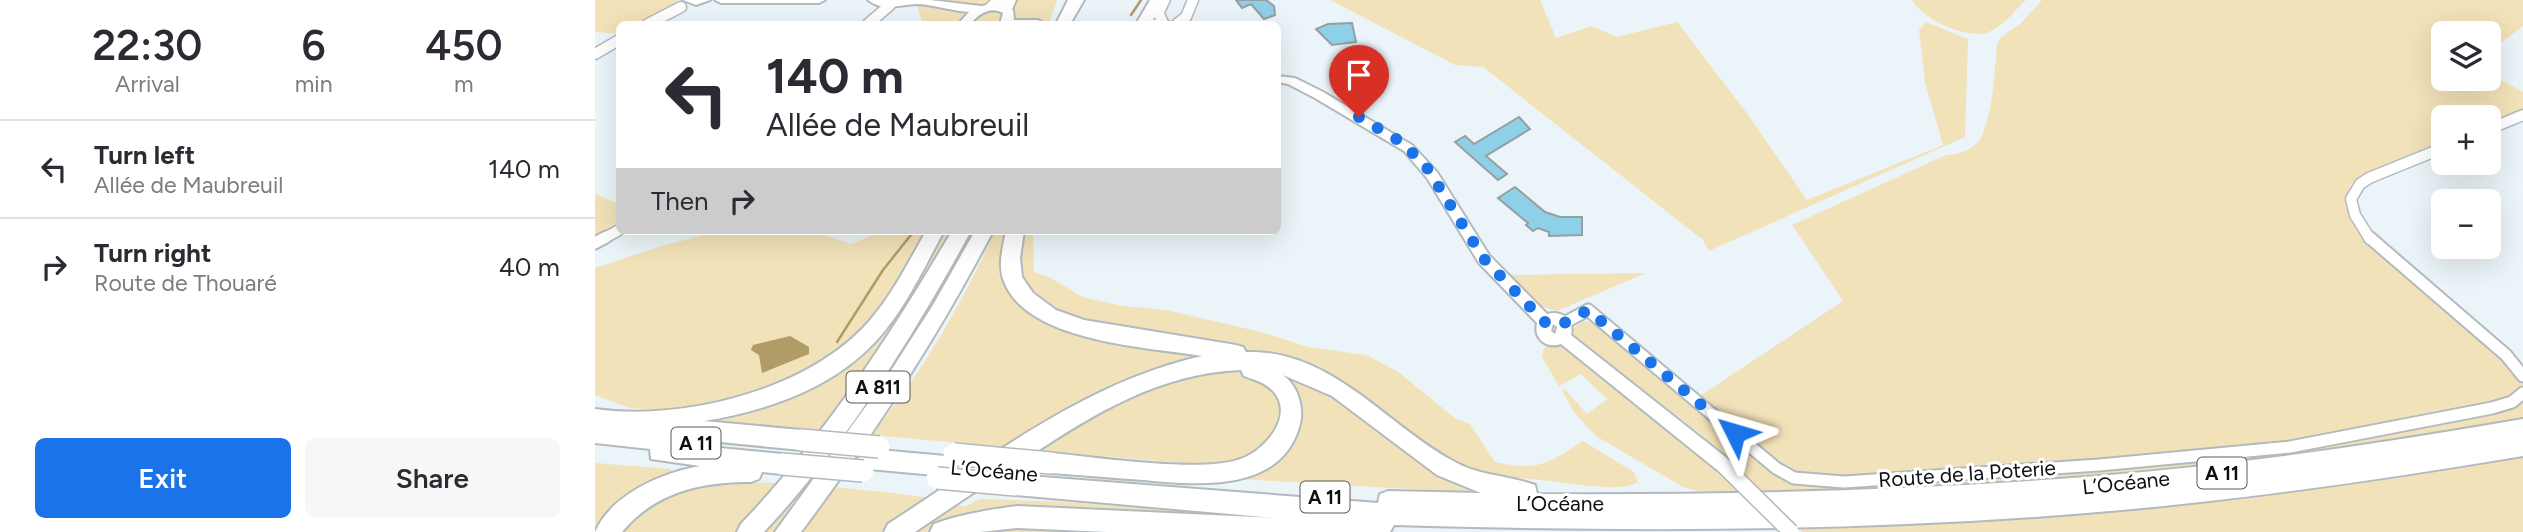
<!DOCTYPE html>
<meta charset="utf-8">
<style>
body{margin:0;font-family:Figtree,sans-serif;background:#f7f7f7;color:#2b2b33;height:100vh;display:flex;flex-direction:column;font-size:26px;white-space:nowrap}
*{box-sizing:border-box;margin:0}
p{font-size:23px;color:#7c7c81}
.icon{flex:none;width:38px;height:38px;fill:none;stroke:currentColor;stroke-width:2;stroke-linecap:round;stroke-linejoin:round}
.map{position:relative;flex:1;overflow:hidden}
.panel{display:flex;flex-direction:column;background:#fff;width:595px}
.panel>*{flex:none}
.banner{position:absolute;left:21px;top:21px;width:665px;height:214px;border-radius:10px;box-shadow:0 7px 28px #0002;background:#fff;color:#2b2b33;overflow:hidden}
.fabs{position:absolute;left:1836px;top:21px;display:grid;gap:14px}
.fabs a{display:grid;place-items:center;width:70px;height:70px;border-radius:10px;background:#fff;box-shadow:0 7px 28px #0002;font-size:35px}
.pin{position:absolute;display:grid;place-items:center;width:60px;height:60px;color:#fff;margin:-72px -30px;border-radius:50% 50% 50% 0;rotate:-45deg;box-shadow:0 0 7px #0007}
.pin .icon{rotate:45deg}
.me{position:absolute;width:77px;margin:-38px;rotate:310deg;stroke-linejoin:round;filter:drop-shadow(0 0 5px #0008)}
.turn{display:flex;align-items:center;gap:24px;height:147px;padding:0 35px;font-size:32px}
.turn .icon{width:91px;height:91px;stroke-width:2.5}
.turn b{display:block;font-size:49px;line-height:60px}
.then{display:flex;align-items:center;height:66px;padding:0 35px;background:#0003;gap:14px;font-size:26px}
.eta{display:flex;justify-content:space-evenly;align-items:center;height:119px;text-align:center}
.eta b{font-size:42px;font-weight:600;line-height:49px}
.cta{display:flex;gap:14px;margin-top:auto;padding:14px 35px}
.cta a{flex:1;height:80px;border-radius:10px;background:#1a73e8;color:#fff;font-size:28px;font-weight:600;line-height:80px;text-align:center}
.cta a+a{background:#f7f7f7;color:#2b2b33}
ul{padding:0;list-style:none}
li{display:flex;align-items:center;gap:21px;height:98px;padding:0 35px;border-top:2px solid #e1e1e2}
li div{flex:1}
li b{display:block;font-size:26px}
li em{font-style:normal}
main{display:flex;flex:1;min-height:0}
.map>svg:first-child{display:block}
.green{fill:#f2e2b9}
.water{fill:#af9c67}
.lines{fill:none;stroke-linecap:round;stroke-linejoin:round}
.stream{stroke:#af9c67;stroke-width:2.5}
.building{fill:#8fd0e9;stroke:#969ea1;stroke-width:2}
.street-far1-casing{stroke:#b2babe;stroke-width:13}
.street-casing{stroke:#b2babe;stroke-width:15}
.secondary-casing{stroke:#b2babe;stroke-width:4}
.primary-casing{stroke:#b2babe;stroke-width:3}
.highway-casing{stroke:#b2babe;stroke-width:4}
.street-far1{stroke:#fff;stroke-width:10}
.street{stroke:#fff;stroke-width:11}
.secondary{fill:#fff;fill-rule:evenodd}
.primary{fill:#fff;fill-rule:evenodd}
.highway{fill:#fff;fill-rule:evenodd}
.secondary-bridge-casing{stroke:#b2babe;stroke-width:18;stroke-linecap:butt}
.highway-bridge-casing{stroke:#b2babe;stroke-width:24;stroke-linecap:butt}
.secondary-bridge{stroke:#fff;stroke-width:15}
.highway-bridge{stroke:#fff;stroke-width:21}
.route{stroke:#1a73e8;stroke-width:12;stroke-dasharray:0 21.6}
.labels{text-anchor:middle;stroke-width:6;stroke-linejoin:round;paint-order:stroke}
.shield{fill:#fff;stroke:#565859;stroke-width:2}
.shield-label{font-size:19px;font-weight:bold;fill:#0d1012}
.street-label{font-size:21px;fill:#0d1012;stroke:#fff}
</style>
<main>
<section class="panel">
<div class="eta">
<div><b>22:30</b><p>Arrival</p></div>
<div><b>6</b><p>min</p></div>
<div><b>450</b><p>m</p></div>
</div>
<ul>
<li><svg class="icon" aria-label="left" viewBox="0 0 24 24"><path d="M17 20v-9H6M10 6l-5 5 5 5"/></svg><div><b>Turn left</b><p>Allée de Maubreuil</p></div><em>140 m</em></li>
<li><svg class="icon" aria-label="right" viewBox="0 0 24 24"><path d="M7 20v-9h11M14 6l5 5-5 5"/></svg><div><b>Turn right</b><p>Route de Thouaré</p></div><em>40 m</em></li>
</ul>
<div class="cta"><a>Exit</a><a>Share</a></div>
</section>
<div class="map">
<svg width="1928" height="532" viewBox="0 0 1928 532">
<rect width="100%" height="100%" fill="#ebf4f8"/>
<g class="green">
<path d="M0 0H83C71 18 44 24 24 24V34L0 32Z"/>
<path d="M327 0H462L454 24H328L322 6Z"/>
<path d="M735 0H945L961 38 997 26 1022 37 1082 22 1151 112 1212 200 1348 145 1330 82 1324 30 1331 22 1373 39 1370 137 1114 251 1108 240 888 67 860 65Z"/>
<path d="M1317 0H1431C1420 10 1407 27 1394 32 1372 40 1327 19 1317 0Z"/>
<path d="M1447 0H1928V26L1894 52V33H1848V79H1894V73L1928 92V110L1894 126V117H1848V146L1756 184C1748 209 1761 227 1776 247L1916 364 1928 370V532H1207L1169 493H1110L1088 487 1001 436 981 415 967 391 970 389 992 414 1012 399 986 374 964 386 947 357 949 348C962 340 974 350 985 356L1090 440 1128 475 1150 476 1102 431 989 346 979 336V328L988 321 1003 324 1096 402 1248 301 1197 225 1351 155C1362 154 1373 152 1382 143 1397 128 1400 67 1402 45L1405 38 1425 24Z"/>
<path d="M0 194 24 204V222L0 236Z"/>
<path d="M124 231H215L256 244 288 231H358L234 432 104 422 72 411 34 408 0 395V268L63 247Z"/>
<path d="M400 231H438L439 272 456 278 487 297 528 306 571 310 666 332 713 347 771 355 802 371 861 419 875 424 900 462C944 471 951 465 988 441L1039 472 1043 482C1019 497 941 474 910 479 900 480 889 488 880 493L644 479 609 465 276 435C326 375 368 302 400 231Z"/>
<path d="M1051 273 962 311 945 306 914 275Z"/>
<path d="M0 463 75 469 91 487C147 479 202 483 258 489 296 493 333 495 369 507L385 499 471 502 718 521 737 532H0Z"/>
</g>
<path class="water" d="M195 336 214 347V354L167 373 164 355 156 350 158 345Z"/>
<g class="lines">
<g class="stream">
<path d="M536 15 546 0"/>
<path d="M242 342 288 270 319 231"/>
</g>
</g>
<g class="building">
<path d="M641 0H671L679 6 680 15 669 19 656 4 647 8Z"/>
<path d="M757 23 761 42 737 45 721 29 733 24Z"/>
<path d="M924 117 935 129 891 156 912 174 903 180 860 142 870 136 879 144Z"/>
<path d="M920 187 950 212 965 217H987V235L954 236V232L943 228 938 231 931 225 933 223 903 198Z"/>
</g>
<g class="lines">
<g class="street-far1-casing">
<g id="street-far1">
<path d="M53 24 86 7"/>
<path d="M273 24 295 5"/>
<path d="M582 24 591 17 598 0"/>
<path d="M0 54 24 40"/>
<path d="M1894 129 1928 115"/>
<path d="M8 239 24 230"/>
<path d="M1775 239 1760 215 1756 199 1765 184 1774 178 1848 148"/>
</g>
</g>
<g class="street-casing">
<g id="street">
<path d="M1774 237 1911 355 1928 376"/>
<path d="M0 243 11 237"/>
<path d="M969 323 993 310 1181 468 1199 478 1249 482 1504 465 1695 447 1897 408 1917 402 1928 393"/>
</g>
</g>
<g class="secondary-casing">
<g id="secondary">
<path d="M88 0H115L101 5Z"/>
<path d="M120 0H230L224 3H126Z"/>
<path d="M273 0H335L386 6 403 4 418 10 419 20H443L449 24H405L408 13C395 6 384 14 375 24H367L365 22 374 12C357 11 340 5 323 4 304 4 290 13 273 0Z"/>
<path d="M564 19 579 24H543L545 22Z"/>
<path d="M682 76 700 78 728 92 817 145 842 172 894 255 952 314C966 310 980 319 976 335L1133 459 1135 464 1133 469 1127 471 1121 469 966 344C952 349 938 339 942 323L884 263 832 178 809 151 720 98 693 84 682 82ZM958 324 962 327 960 334 956 331Z"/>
</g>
</g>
<g class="primary-casing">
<g id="primary">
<path d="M396 0H410L399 10H391L389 7Z"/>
<path d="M563 0H575L569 13 574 24H564L557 13Z"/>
</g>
</g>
<g class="highway-casing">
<g id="highway">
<path d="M405 0H421L416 12H406L403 9Z"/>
<path d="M473 0H489L475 24H461Z"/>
<path d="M555 0H571L555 24H541Z"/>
<path d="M331 231H349C331 264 315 299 292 328 248 385 177 410 109 421L206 430 214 433 217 440 214 447 206 450 94 439V445L187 454 195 457 198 464 195 471 187 474 167 472 164 479 156 482C106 482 60 492 27 532H0C17 494 66 473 105 466L56 459 55 449 0 443V409C86 421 205 392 267 329 294 301 312 265 331 231Z"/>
<path d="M357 231H376C317 338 253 442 169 532H142L146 524C230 436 295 336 357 231Z"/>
<path d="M380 231H398C343 337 278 436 206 532H180L290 380 338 305Z"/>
<path d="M411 231H429L425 258 427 277 438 293 461 310 489 320 641 345 648 347 651 352C736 349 790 424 858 461 884 476 913 475 940 485L942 494C1130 495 1316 491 1503 476 1646 465 1787 443 1928 419V456C1795 478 1662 498 1527 510 1285 532 1042 532 799 525L795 532H513L422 528 385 532H335L339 524C366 514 393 510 422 506L681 518 420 495 412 492 409 485 412 478 420 475 783 503 785 494 793 491 886 493 842 475 737 396 688 375C703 386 709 407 705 424 687 494 602 485 548 480 517 478 487 475 456 473L448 470 445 463 448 456 456 453C501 457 610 474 648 458 671 449 701 414 677 390 669 382 659 380 649 376L646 370C565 373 498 414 432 458 394 482 357 507 320 532H289L293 524 307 515C401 453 495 381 607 356 552 347 429 342 408 279 403 263 408 247 411 231Z"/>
<path d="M274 449 350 456 358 459 361 466 358 473 350 476 274 469 266 466 263 459 266 452Z"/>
</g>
</g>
<use href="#street-far1" class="street-far1"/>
<use href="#street" class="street"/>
<use href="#secondary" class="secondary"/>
<use href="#primary" class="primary"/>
<use href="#highway" class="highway"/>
<g class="secondary-bridge-casing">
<path id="secondary-bridge" d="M1127 464 1196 532"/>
</g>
<g class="highway-bridge-casing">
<g id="highway-bridge">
<path d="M206 440 284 447"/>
<path d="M359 454 456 463"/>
<path d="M187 464 268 471"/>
<path d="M342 478 420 485"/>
</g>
</g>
<use href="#secondary-bridge" class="secondary-bridge"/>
<use href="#highway-bridge" class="highway-bridge"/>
</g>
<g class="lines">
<path class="route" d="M764 117 803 140 829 163 889 259 950 322 960 319 969 323 993 310 1140 433"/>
</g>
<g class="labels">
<g class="shield">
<rect x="251.5" y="371.5" width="63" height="31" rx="5"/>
<rect x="76.5" y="427.5" width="49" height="31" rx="5"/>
<rect x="1602.5" y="457.5" width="49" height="31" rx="5"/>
<rect x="705.5" y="481.5" width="49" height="31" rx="5"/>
</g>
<g class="shield-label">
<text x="283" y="394">A 811</text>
<text x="101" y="450">A 11</text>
<text x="1627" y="480">A 11</text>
<text x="730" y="504">A 11</text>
</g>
<g class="street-label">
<text transform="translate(399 471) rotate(5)" y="7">L’Océane</text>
<text transform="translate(1372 474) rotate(-4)" y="7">Route de la Poterie</text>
<text transform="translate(1531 483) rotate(-6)" y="7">L’Océane</text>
<text x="965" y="511">L’Océane</text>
</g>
</g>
</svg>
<div class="fabs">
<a><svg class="icon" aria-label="layers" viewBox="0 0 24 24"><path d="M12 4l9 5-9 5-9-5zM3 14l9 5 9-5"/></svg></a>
<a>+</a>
<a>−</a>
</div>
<div class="pin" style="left:764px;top:117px;background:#d93025"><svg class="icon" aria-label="arrive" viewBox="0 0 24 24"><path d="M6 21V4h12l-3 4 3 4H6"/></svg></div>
<svg class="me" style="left:1140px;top:433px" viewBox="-20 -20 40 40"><path d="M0-17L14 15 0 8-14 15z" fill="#1a73e8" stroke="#fff" stroke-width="4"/></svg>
<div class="banner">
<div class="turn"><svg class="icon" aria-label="left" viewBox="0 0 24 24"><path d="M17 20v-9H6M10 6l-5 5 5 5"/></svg><div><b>140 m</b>Allée de Maubreuil</div></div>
<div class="then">Then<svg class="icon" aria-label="right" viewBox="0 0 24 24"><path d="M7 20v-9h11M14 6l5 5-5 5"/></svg></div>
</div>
</div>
</main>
